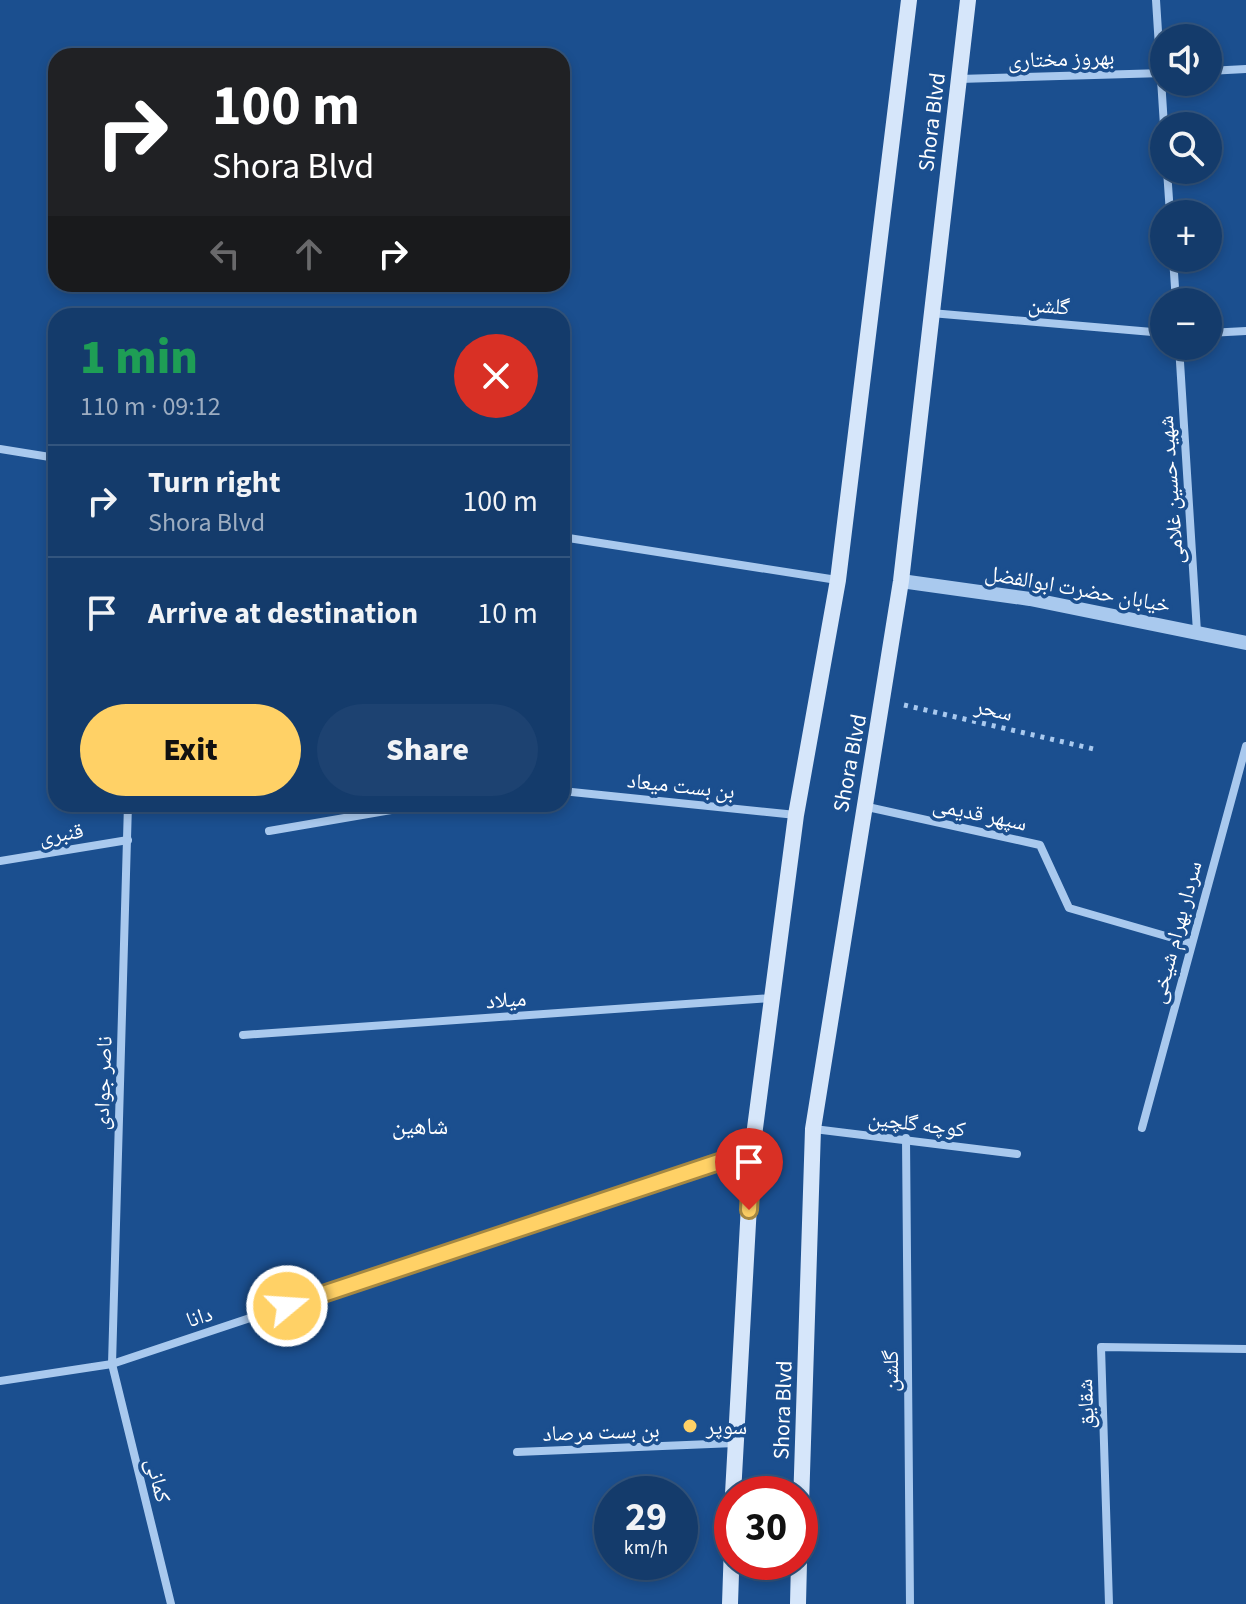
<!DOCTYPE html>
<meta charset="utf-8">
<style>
body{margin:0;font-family:"Source Sans 3","Noto Naskh Arabic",sans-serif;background:#1d4271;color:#f1f3f6;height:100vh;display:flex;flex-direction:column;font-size:30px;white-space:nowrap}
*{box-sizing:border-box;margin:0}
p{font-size:26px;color:#9dadc1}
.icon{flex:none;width:44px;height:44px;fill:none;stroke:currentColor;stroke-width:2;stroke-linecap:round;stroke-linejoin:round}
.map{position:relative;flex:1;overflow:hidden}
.panel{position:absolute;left:48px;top:308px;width:522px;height:504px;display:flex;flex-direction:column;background:#143b6b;border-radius:24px;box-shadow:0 4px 12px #0003,0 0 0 2px #33557e}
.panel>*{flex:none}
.top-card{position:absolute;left:48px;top:48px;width:522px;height:244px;border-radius:24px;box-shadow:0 4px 12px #0003,0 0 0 2px #33557e;background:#202124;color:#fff;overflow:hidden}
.buttons{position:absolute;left:1150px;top:24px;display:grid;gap:16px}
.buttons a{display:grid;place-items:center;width:72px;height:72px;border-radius:50%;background:#143b6b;box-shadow:0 4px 12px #0003,0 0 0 2px #33557e;font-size:40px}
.speed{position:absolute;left:594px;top:1476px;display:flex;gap:16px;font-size:40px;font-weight:700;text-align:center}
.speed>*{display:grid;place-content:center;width:104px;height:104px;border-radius:50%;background:#143b6b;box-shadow:0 4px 12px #0003,0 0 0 2px #33557e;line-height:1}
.speed small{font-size:20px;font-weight:400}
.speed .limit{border:12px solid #d22;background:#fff;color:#111}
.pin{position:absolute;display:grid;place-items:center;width:68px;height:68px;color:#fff;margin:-82px -34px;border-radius:50% 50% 50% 0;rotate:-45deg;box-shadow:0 0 8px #0007}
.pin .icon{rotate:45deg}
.me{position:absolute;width:88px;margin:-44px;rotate:72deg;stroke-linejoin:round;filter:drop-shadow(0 0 6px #0008)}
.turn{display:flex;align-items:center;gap:28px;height:168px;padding:0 32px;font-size:36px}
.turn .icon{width:104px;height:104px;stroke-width:2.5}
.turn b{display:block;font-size:56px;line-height:68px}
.lanes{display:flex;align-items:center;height:76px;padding:0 32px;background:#0003;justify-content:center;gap:40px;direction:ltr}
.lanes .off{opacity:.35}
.round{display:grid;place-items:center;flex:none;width:84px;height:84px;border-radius:42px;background:#1d4271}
.overview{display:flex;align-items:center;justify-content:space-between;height:136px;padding:0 32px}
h1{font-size:48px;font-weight:800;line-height:60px;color:#1e9e55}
.cta{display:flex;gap:16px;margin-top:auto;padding:16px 32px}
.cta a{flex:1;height:92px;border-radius:48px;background:#ffd166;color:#111;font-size:32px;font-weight:800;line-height:92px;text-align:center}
.cta a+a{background:#1d4271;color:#f1f3f6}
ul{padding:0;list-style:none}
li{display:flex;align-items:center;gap:24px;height:112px;padding:0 32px;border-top:2px solid #33557e}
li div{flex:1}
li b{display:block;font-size:30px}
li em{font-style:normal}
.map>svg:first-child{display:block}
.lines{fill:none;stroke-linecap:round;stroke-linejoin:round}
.path{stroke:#a9c9ee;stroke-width:5;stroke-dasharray:4 6;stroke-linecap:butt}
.minor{stroke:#a9c9ee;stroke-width:8}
.tertiary{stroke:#a9c9ee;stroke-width:14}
.secondary{stroke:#d6e6fa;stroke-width:16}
.route-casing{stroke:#a68842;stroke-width:20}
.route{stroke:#ffd166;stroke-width:14}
.poi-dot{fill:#ffd166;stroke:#1b4f8f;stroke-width:3}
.labels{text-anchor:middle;stroke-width:7;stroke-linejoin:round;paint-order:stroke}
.street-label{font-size:22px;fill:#fff;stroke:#1b4f8f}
.poi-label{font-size:22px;fill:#fff;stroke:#1b4f8f;text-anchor:start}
.neighbourhood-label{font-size:24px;fill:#fff;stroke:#1b4f8f}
</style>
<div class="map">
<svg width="1246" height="1604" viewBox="0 0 1246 1604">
<rect width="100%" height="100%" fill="#1b4f8f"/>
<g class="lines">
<path class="path" d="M904 705 1098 750"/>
<g class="minor">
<path d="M1156 0 1164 126"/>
<path d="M1208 71 1246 69"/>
<path d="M959 79 1164 73"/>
<path d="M1167 170 1170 214"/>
<path d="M1173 258 1176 302"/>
<path d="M931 313 1164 333"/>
<path d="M1208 333 1246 331"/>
<path d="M1179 346 1197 632"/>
<path d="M0 449 56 458"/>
<path d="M562 537 837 580"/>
<path d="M562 791 796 815"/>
<path d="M128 804 112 1364 171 1604"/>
<path d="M863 806 1040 845 1069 908 1190 943"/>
<path d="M269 831 426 804"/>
<path d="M0 861 128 840"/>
<path d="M243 1035 772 998"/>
<path d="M1142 1128 1246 746"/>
<path d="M814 1129 1017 1154"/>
<path d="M906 1138 910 1604"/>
<path d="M0 1381 112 1364 752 1151"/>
<path d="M517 1452 735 1443"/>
<path d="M1109 1604 1101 1347 1246 1349"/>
</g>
<path class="tertiary" d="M901 581 1030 599 1246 643"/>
<g class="secondary">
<path d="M733 1494 752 1151 796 815 838 580 909 0"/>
<path d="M800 1536 813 1129 901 581 968 0"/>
<path d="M730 1604 732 1544"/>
<path d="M798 1604 799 1562"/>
</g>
</g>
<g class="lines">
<g class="route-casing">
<path id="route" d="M287 1306 752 1151 749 1210"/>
</g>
<use href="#route" class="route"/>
</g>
<circle class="poi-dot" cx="690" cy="1426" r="8"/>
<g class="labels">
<g class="street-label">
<text transform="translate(1061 58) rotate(-2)" y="8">بهروز مختاری</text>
<text transform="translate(931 122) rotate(-83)" y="8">Shora Blvd</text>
<text transform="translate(1049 305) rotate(5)" y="8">گلشن</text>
<text transform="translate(1170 490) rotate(-94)" y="8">شهید حسین غلامی</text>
<text transform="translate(1078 588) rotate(10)" y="8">خیابان حضرت ابوالفضل</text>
<text transform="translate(994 709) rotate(13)" y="8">سحر</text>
<text transform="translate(849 763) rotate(-79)" y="8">Shora Blvd</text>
<text transform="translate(681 785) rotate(6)" y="8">بن بست میعاد</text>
<text transform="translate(980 813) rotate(12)" y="8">سپهر قدیمی</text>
<text transform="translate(61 833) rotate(-9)" y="8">قنبری</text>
<text transform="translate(1175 932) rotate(-75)" y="8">سردار بهرام شیخی</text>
<text transform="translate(506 999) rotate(-4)" y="8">میلاد</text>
<text transform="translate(102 1083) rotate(-88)" y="8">ناصر جوادی</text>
<text transform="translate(917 1123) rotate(7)" y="8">کوچه گلچین</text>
<text transform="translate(199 1316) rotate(-18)" y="8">دانا</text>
<text transform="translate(890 1371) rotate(-90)" y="8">گلشن</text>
<text transform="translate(1085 1404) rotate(-92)" y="8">شقایق</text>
<text transform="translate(782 1410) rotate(-88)" y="8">Shora Blvd</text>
<text transform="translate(601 1431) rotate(-2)" y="8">بن بست مرصاد</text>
<text transform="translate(159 1480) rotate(76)" y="8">کمانی</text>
</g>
<g class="poi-label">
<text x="706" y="1434">سوپر</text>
</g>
<g class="neighbourhood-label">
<text x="420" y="1134">شاهین</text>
</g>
</g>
</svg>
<div class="buttons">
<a><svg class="icon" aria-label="sound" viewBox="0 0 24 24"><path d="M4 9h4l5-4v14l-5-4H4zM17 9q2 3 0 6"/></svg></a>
<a><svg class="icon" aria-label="search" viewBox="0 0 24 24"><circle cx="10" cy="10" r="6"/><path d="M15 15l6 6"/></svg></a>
<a>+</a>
<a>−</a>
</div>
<div class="speed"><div>29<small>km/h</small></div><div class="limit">30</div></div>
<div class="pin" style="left:749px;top:1210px;background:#d93025"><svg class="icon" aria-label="arrive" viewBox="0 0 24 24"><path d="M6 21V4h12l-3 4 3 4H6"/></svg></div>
<svg class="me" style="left:287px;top:1306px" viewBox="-20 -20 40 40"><circle r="17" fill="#ffd166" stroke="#fff" stroke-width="3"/><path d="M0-11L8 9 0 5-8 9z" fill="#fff"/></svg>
<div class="top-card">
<div class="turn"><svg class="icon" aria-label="right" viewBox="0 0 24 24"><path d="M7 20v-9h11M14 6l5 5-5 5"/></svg><div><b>100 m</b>Shora Blvd</div></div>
<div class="lanes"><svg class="icon off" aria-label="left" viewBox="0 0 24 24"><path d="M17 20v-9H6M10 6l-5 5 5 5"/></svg><svg class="icon off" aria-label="ahead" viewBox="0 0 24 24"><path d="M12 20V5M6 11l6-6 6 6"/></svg><svg class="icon" aria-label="right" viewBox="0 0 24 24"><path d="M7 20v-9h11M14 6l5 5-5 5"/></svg></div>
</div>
<section class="panel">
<div class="overview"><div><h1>1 min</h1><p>110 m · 09:12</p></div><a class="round" style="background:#d93025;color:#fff"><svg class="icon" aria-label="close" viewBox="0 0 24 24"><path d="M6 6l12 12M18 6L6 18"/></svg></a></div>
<ul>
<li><svg class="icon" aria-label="right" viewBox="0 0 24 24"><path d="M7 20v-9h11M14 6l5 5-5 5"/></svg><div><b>Turn right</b><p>Shora Blvd</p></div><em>100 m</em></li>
<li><svg class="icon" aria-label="arrive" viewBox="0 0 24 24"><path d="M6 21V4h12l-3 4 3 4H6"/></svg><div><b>Arrive at destination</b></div><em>10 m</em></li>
</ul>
<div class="cta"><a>Exit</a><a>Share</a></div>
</section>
</div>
